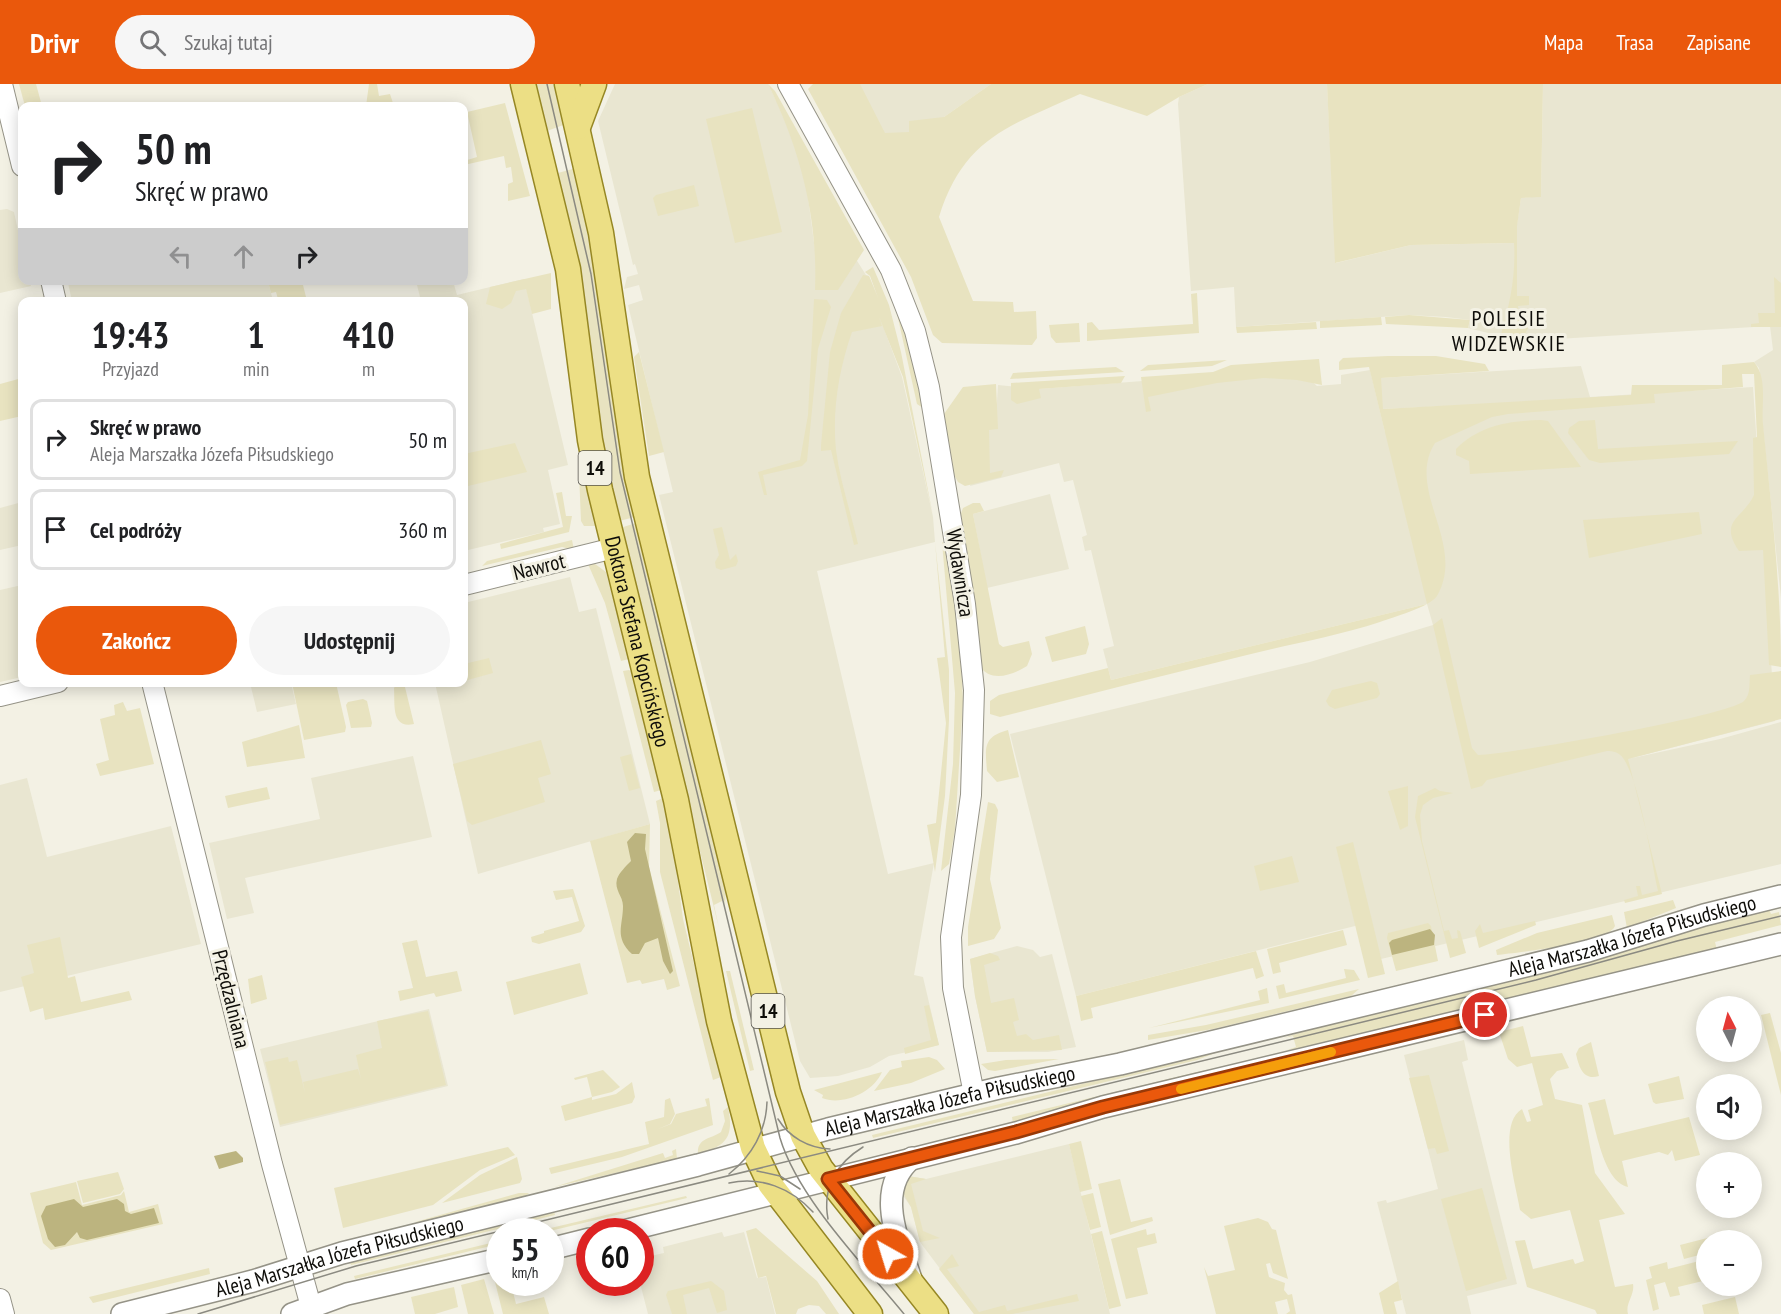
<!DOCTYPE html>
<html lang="pl">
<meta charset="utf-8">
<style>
body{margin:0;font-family:"PT Sans Narrow",sans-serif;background:#f6f6f6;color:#202124;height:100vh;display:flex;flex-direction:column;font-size:22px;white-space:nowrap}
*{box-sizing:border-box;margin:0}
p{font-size:20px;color:#757577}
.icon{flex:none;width:33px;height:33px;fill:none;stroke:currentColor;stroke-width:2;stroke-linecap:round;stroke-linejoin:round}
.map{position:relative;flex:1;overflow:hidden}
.sheet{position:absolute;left:18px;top:213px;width:450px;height:390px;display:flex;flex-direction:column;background:#fff;border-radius:12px;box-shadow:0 3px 15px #0003}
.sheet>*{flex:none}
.top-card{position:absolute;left:18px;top:18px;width:450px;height:183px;border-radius:12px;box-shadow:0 3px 15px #0003;background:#fff;color:#202124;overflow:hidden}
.needle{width:39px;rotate:354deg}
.fabs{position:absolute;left:1696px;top:912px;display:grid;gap:12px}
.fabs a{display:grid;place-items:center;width:66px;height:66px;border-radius:50%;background:#fff;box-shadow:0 3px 15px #0003;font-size:30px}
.speed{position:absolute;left:486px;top:1134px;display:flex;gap:12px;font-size:30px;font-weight:700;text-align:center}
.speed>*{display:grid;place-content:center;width:78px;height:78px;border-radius:50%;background:#fff;box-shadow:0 3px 15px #0003;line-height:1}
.speed small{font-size:15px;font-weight:400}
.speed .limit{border:9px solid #d22;background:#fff;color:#111}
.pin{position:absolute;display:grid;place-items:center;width:51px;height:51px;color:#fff;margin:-26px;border:3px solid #fff;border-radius:50%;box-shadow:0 2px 6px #0007}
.me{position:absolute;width:66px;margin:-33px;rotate:321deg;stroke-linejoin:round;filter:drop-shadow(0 0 4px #0008)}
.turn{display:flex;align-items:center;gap:21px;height:126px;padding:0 18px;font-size:27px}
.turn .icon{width:78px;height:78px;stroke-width:2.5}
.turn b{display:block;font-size:42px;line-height:51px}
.lanes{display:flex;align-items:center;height:57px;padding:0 18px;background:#0003;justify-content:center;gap:30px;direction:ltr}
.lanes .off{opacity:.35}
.eta{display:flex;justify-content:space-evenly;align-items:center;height:102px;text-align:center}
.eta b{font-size:36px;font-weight:700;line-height:42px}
.cta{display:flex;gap:12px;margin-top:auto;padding:12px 18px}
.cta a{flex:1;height:69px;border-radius:36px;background:#ea580c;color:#fff;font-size:24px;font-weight:700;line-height:69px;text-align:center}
.cta a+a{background:#f6f6f6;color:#202124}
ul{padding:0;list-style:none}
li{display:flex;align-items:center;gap:18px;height:81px;margin:0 12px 9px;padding:0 6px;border:3px solid #e0e0e0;border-radius:12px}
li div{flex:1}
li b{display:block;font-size:22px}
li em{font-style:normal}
header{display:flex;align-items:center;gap:36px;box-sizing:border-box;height:84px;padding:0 30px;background:#ea580c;color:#fff}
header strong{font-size:28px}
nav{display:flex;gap:33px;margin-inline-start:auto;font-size:21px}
.search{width:420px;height:54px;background:#f6f6f6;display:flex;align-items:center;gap:15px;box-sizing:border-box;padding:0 21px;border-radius:33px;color:#757577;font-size:22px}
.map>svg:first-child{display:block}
.built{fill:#e9e6d1}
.green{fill:#e8e3c0}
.forest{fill:#bcb47f}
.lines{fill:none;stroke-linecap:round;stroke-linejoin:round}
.tertiary-casing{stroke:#959387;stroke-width:22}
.secondary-casing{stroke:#959387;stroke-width:24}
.primary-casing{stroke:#968724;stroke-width:27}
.tertiary{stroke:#fff;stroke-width:20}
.secondary{stroke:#fff;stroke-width:21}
.primary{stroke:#ecdf85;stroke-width:24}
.tram{stroke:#8b8a81;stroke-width:1.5}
.route-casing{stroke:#983908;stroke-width:15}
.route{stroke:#ea580c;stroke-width:10}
.slow{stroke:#f59e0b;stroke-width:10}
.labels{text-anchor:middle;stroke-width:6;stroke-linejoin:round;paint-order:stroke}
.shield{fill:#f3f1e4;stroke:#53514b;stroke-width:1.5}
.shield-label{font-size:20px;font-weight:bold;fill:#0e0d09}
.street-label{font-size:21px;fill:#0e0d09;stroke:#f3f1e4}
.neighbourhood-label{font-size:22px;letter-spacing:1.5px;fill:#0e0d09;stroke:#f3f1e4}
</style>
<header>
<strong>Drivr</strong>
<div class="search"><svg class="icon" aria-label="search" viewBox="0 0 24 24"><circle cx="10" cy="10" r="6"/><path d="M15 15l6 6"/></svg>Szukaj tutaj</div>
<nav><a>Mapa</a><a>Trasa</a><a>Zapisane</a></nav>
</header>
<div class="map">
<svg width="1781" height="1230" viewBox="0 0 1781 1230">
<rect width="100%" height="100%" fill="#f3f1e4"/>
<g class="built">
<path d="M615 0H768L789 42 806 98 816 174 847 161 866 191 869 192 886 233 880 234 902 293 933 433 935 458 817 487 888 790 934 779 914 891 923 893 939 961 889 972 870 983 838 992 810 994 800 977 659 411 673 408 628 221 643 216 639 201 624 205 627 193 638 190 635 180 633 181 598 37Z"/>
<path d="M827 0H991L944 33 882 94Z"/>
<path d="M1208 0H1327L1336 179 1411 161 1514 159 1521 114 1541 112 1543 0H1781V514L1762 335V304L1759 284 1754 278 1773 266 1770 242 1541 256 1539 253H1504L1468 244 1470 236 1446 233 1409 231 1236 243 1234 203 1191 207 1178 20 1179 13Z"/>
<path d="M7 125 14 128 22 165V196L30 197 31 202 0 209V126Z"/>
<path d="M524 195 568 381 548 386 560 440 543 444 544 448 464 467V406L467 404 464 389V218L421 217 416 197H453L457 211Z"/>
<path d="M77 196 268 197 273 217H72L68 199Z"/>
<path d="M1581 282 1590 313 1753 303 1775 637 1628 675 1720 655 1781 638V780L1381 875 1371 838 1076 912 1010 650 1310 578 1433 541 1427 520 1111 596 1103 565 1114 562 1091 466 1085 467 1082 453 1087 451 1073 396 1064 398 1059 379 970 402 997 317 998 301 1039 305 1298 285 1317 302 1341 300V291L1370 286 1385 348 1427 337 1529 318 1382 325 1380 294Z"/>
<path d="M1050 410 1069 485 987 504 973 430Z"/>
<path d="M22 418V461L0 466V424Z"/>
<path d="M570 493 579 528 596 524 650 740 478 790 435 599 464 598V519Z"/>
<path d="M22 501V593L0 598V506Z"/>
<path d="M250 599H291L296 620 257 628Z"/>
<path d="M413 672 432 753 245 794 254 829 227 835 209 759 320 735 311 694Z"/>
<path d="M27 694 47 773 171 742 201 860 0 908V701Z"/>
<path d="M1017 862 1033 866 1040 873 1052 870 1076 963 1048 968H987L975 912 970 875Z"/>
<path d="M429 925 448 1002 280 1043 260 965Z"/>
<path d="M1464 956 1468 976 1462 978 1517 1200 1467 1212 1471 1230H1406L1377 1118 1386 1116 1387 1119 1438 1105 1404 971Z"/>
<path d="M1069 1060 1110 1230H974L920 1158 911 1123 904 1113 908 1092 926 1095Z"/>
<path d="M722 1148 724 1153 744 1148 757 1194 766 1193 775 1230H648L640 1199 641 1174 664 1169 663 1163Z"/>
</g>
<g class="green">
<path d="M19 0H36L42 22H25Z"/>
<path d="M369 0H377L379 12 390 10 394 22H366Z"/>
<path d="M535 0H556L566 40 547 47Z"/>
<path d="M768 0 775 7 864 166 838 206H815C818 133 800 65 768 0Z"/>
<path d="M813 0H860L885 49 909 48V37L944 33 991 0H1208L1179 13 1147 32 1080 10C1010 42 964 53 939 133L973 217 1013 218 1014 228 1036 227 1037 254 1032 261 942 259 933 251 911 193 808 5Z"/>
<path d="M1327 0H1543L1541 113 1521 114 1517 142V212H1529V221L1518 222 1519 240H1530L1524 252 1504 253 1501 250C1510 220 1516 191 1514 159L1411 161 1335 179Z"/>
<path d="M505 19 530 112 508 117V100L513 98 511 83 506 84 504 72 464 81V77L477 73 467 28Z"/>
<path d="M752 24 782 148 735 159 706 35Z"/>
<path d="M576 84C602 200 608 318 635 433L619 437 601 357 580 186 558 89Z"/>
<path d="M694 101 699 122 658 132 653 114 656 111Z"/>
<path d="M873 183 889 221 901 268 933 432 903 293 879 233 882 242 852 248C839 285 832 326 836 366 840 397 851 429 858 460L854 461 831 366 821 367V361L830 268 841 229 863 191 869 192 878 214 870 192 865 188Z"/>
<path d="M551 189V225L532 230 526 205 516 207 511 219 502 225 486 220 490 203Z"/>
<path d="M1774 193 1781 199V243H1751V240L1759 239 1758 229H1775Z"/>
<path d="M268 197H302L307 217H273L278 215 276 208 271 209Z"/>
<path d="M1197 209 1199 249 1087 257V239L1092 238 1099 246 1193 240 1191 210Z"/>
<path d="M814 215 827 216 831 223 818 265 807 377 802 382 763 391 767 411H764L758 388 800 376 808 331Z"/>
<path d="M896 225 907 255 923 324 917 320Z"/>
<path d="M1409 231 1470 236 1468 244 1386 240 1385 233Z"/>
<path d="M1381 233 1382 241 1320 244V237Z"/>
<path d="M1316 238 1317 245 1237 249 1236 243Z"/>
<path d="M1079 239 1080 258 1056 259 1051 253 1049 241Z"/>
<path d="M639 268 664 368 649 372 634 273Z"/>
<path d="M1388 272H1436L1485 280 1489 287 1381 294 1383 325 1631 311 1632 301H1722V281L1754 278C1768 294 1761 321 1763 340 1771 421 1781 501 1781 583L1769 581 1763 466 1739 467C1718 436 1743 435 1754 411L1753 354 1757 353 1754 290H1742L1743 303 1654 310 1655 319 1508 330 1492 333 1435 359C1405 406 1467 460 1437 512 1430 523 1393 533 1380 538 1337 552 1291 560 1247 571 1165 591 1083 612 1000 633L990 630V617L999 611 1108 584 1111 596 1427 520 1369 283 1339 286V278L1343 274Z"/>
<path d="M1319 275 1322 301 1297 296 1264 294 1217 299 1148 313 1151 327 1146 328 1141 293 1213 288 1231 281Z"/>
<path d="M1227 276 1212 282 1140 287 1148 281Z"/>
<path d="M1116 283 1124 288 1010 295 1013 289Z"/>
<path d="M1125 292 1121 299 1039 305 1041 314 1017 320 1011 316V299Z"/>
<path d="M22 294V332L0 337V300Z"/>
<path d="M996 300 998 345 989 346 990 389 1004 386 1001 393 965 402 958 398 954 391 944 330 963 303Z"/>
<path d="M1541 336 1548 337 1581 383 1470 390 1469 377 1456 371V365C1480 341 1509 337 1541 336Z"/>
<path d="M1595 336 1598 365 1738 357 1729 370 1600 379 1589 376 1568 349 1569 344 1579 337Z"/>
<path d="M515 359 527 388 468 402 464 370Z"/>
<path d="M582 387 585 389 597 442H584L581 437 579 389Z"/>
<path d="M562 408 566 432H572L569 448 501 465 500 460 563 443 556 409Z"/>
<path d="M973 419H980L984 427 973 430 999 560 1003 563 1029 557 1032 570 1027 582C1013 591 990 599 980 582L960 432 963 424Z"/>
<path d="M1699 428 1702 450 1589 474 1583 436Z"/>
<path d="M636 439 726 805 725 821 724 816 714 821 719 844 620 444Z"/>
<path d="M722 443 730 476 736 470 738 477 736 482 721 486 716 484 715 478 719 471 713 445Z"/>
<path d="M572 456 574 466 562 463 482 482 487 477Z"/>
<path d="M935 458 949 586V636L945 712 935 788 927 741 936 739 946 639 937 574 945 573Z"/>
<path d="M942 458 946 461 960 559 963 618 955 745 949 780 941 787 953 680 955 609Z"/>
<path d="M588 480H595L606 488 629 575 621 577 605 519Z"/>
<path d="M1442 534 1472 664 1478 671C1510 670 1728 632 1744 617 1751 610 1749 600 1750 591L1781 587V635L1628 675 1662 810 1625 819 1624 816 1638 812 1636 802H1640L1642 811 1658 807C1651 776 1640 698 1623 674 1619 668 1613 667 1607 667L1487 696 1482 702 1471 705 1433 541Z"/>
<path d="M1085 542 1089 560 1086 570 1052 578 1045 553Z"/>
<path d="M489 574 493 589 464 597V580Z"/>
<path d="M629 586 633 589 661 706 654 708 623 587Z"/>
<path d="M1371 597 1377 599 1380 610 1377 614 1335 625 1329 622 1326 617 1332 606Z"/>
<path d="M292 599H336L346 643 345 648 304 656Z"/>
<path d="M404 599 414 640C391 645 395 621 394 604L396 601Z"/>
<path d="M363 615 367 617 372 639 371 643 351 644 346 621 348 618Z"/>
<path d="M123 618 127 627 140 624 154 680 100 692 96 680 109 676 100 635 115 631 114 621Z"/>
<path d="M299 641 305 674 247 683 242 658Z"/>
<path d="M1008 646 1019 693 997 698 987 687C985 663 983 653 1008 646Z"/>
<path d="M541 656 551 690 538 694 545 718 472 741 467 737 453 680Z"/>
<path d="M631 670 640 704 629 707 620 673Z"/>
<path d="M1408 702V742L1400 746 1388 707Z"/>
<path d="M267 703 270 715 228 724 225 712Z"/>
<path d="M1435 704 1440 707 1453 709 1433 714 1423 721 1420 731 1422 757 1444 847 1449 846 1452 855 1458 854 1457 846 1460 847 1466 869 1450 874 1415 733 1418 712Z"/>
<path d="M663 714 672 753 683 835 721 993 713 996 660 788V739L656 717Z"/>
<path d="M988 718 995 720 998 726 990 795 1001 844 994 855 968 862V843Z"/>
<path d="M650 740 649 783 680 902 667 906 664 895 642 900 640 896 627 899 590 757Z"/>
<path d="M1353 758 1385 890 1368 894 1336 763Z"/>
<path d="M1292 772 1299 798 1260 807 1254 782Z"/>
<path d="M573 805 585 842 581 848 539 860 532 858 531 853 544 849V847L579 837 572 813 556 816 553 807Z"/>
<path d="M1673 816 1676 824 1627 844 1624 828Z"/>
<path d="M1769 825 1771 830 1779 828 1781 841 1715 858 1717 866 1310 963 1287 966 1296 963 1293 952 1284 954 1315 943 1591 877 1697 843Z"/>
<path d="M1612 831 1615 842C1608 860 1518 868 1497 871L1496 866 1537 849Z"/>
<path d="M1535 837 1536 841 1479 864 1475 847 1480 840 1483 849Z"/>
<path d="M1428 839 1431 842 1438 877 1396 887 1387 854 1388 849Z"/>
<path d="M1343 846 1347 861 1279 879 1281 888 1273 890 1267 865Z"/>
<path d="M60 853 68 894 75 892 81 918 129 907 132 916 45 936 43 924 30 928 21 893 34 889 27 861Z"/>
<path d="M417 856 426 893 457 887 462 907 436 913 434 909 400 917 398 907 413 904 402 859Z"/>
<path d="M1256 867 1264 892 1256 895 1253 884 1091 924 1093 934 1081 937 1076 912Z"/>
<path d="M990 869 998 872 1000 876 984 881 991 919 1014 914 1019 936 1013 938 1017 952 1026 950 1033 956 1059 951 1062 966 987 968 975 912 970 875Z"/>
<path d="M580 879 588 910 514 931 506 898Z"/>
<path d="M1344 885 1354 886 1360 896 1279 915 1276 902 1284 900 1286 909 1346 894Z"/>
<path d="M726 887H730L754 986 750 987Z"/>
<path d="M262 891 267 915 251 920 248 895Z"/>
<path d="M1267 904 1269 919 1149 944 1260 916 1258 907Z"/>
<path d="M1359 905 1351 912 1213 945 1148 956V951L1206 941Z"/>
<path d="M929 921 939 961 905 970 904 964 931 956 924 922Z"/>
<path d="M428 927 446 1001 280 1041 265 978 288 973 289 978 297 976 305 1009 303 998 358 985 361 995 356 971 382 964 377 937Z"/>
<path d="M1770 929 1781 969V1011L1761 931Z"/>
<path d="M1523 942 1531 973 1562 969 1569 984 1557 987 1550 995 1555 1015 1582 1021 1595 1089 1625 1130 1599 1136 1615 1203 1633 1200C1635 1211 1625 1219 1628 1230H1597L1595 1226 1527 1203 1515 1157 1525 1156 1533 1185 1573 1175 1575 1180 1584 1177 1570 1126 1531 1135 1520 1126C1516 1101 1497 1040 1522 1025L1527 1038 1531 1037 1528 1026 1543 1021 1532 979 1517 983 1508 975 1499 948Z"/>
<path d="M1591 958 1599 992C1583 997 1579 983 1576 970L1579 964Z"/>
<path d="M1226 965 1197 976 873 1054 872 1051Z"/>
<path d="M929 973 937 976 945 985 911 999 874 1007 890 986 902 983 901 977Z"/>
<path d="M1059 975 995 987 988 986 981 980 1006 976Z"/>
<path d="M1219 985 1013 1039 1012 1033 1201 987Z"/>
<path d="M603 986 620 1003 612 1008 592 1013V1016L616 1010 632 998 635 1013 632 1019 565 1037 561 1022 592 1013 587 993 575 996 574 994Z"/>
<path d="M882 988C873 1009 842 1022 822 1014L823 1011 814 1006Z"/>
<path d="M1429 991 1449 1067 1437 1070 1435 1064 1428 1065 1409 994Z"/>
<path d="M1679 992 1684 1015 1656 1020 1653 1018 1648 1000Z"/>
<path d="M670 1014 675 1030 670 1040 658 1045 671 1040 676 1030 707 1022 705 1015 709 1014 713 1041 622 1073 551 1090 549 1084 649 1060 645 1038 664 1033 665 1016Z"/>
<path d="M1605 1015 1614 1051 1689 1033 1700 1071 1675 1077 1672 1066 1668 1071 1659 1068 1622 1077 1628 1103C1602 1097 1596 1041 1588 1019Z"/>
<path d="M728 1023C734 1051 728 1063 698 1069 697 1054 711 1055 721 1048L725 1037 723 1027Z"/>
<path d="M1081 1057 1092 1105 1080 1108 1069 1060Z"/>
<path d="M508 1063 515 1071 480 1086 433 1121 343 1144 334 1104Z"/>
<path d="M676 1065 677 1075 554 1103 663 1069 665 1074 673 1071 672 1067Z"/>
<path d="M517 1073 522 1095 520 1099 442 1119 480 1091Z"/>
<path d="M118 1088 124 1105 120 1110 83 1119 77 1097Z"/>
<path d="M908 1092 926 1095 911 1100 923 1147 940 1154 920 1158 911 1123 903 1109V1101Z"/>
<path d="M1120 1095 1131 1138 1152 1133 1153 1137 1110 1151 1098 1100Z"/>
<path d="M76 1098 82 1121 121 1111 124 1107 129 1128 158 1120 163 1140 51 1166 43 1159 30 1109Z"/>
<path d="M1482 1104 1507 1195 1466 1207 1441 1115Z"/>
<path d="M519 1109H529C517 1121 434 1137 415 1138Z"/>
<path d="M1093 1109 1101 1143 1090 1146 1081 1112Z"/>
<path d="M686 1112 687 1114 550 1147H538Z"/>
<path d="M554 1127 555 1131 351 1181 350 1178Z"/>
<path d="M1258 1134 1268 1138 1272 1145 1276 1146 1288 1195 1273 1189 1270 1179 1266 1180 1269 1193 1285 1199 1284 1206 1288 1211 1292 1210 1296 1230H1286L1290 1227 1287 1215 1275 1218 1278 1230H1216L1204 1183 1208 1192 1235 1186 1224 1142Z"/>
<path d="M756 1144 817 1197 839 1230H826L819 1222 809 1221 798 1225 796 1230H776L766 1192 758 1194 746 1147Z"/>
<path d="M1146 1145 1147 1151 1155 1149 1157 1159 1137 1164 1148 1210 1126 1215 1111 1155Z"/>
<path d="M1102 1147 1121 1222 1109 1225 1091 1150Z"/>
<path d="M1719 1151 1720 1156H1707V1169L1684 1175 1680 1161Z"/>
<path d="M499 1157V1160L355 1195 354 1192Z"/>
<path d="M952 1170 959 1182 947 1185 979 1228 1005 1221 1007 1227 1077 1210 1079 1217 1012 1230H974L939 1185Z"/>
<path d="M1707 1175V1196L1678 1203 1680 1211 1670 1213 1665 1198 1654 1201 1659 1225 1653 1227 1646 1196 1652 1194 1649 1183 1667 1178 1668 1185Z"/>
<path d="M209 1184 210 1190 93 1219 89 1213Z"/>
<path d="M499 1192 500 1198 504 1202 511 1200 516 1220 544 1213 549 1230H503L494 1194Z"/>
<path d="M484 1195 494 1230H468L461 1201Z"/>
<path d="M711 1197 724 1207 727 1226 717 1229 709 1204 683 1211 687 1230H672L666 1211 668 1207Z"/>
<path d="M1398 1197 1402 1216 1394 1218 1397 1230H1384L1379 1209Z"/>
<path d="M454 1203 458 1223 435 1230H415L411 1213Z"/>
<path d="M1735 1213 1739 1230H1704L1702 1221Z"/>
</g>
<g class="forest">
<path d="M635 749 646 750 645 765 673 887 670 890 663 877 658 854 645 859 639 870H632C614 853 623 842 623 822 623 812 614 806 617 795 619 789 626 782 631 777L627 758Z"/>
<path d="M1430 845 1435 851 1434 861 1392 871 1389 859 1392 856Z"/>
<path d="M236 1067 243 1074V1078L219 1085 214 1072Z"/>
<path d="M74 1115 83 1123 117 1115 124 1120 125 1127 131 1130 154 1124 159 1139 87 1156 80 1154 77 1148 65 1161 55 1163 48 1155 41 1132 46 1122Z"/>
</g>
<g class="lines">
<g class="tertiary-casing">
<g id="tertiary">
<path d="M2 0 22 82"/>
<path d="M788 0 891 186 915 247 929 303 965 520 974 606 971 711 951 853 953 904 974 1010"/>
<path d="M51 196 56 218"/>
<path d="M464 501 614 464"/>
<path d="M152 598 272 1080 313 1230"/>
<path d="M0 612 58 598"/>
<path d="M0 1215 4 1230"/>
</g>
</g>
<g class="secondary-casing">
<g id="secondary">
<path d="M620 1148 1016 1049 1103 1023 1781 860"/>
<path d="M550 1165 590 1155"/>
<path d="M911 1195C898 1156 874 1105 912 1074"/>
<path id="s1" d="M122 1230 253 1197 342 1169 698 1081 828 1045 999 1004 1120 980 1588 867 1704 831 1781 812"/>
<path d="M292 1230 347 1210 500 1175"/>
</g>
</g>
<g class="primary-casing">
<g id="primary">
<path id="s2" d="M523 0 568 185 590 356 600 406 676 716 719 937 753 1064 770 1100 870 1230"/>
<path d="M567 0 601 149 637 393 788 1008 803 1052 821 1085 936 1230"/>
<path d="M578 43 594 0"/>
</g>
</g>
<use href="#tertiary" class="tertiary"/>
<use href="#secondary" class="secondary"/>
<use href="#primary" class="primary"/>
<g class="tram">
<path d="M547 0 591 190 620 388 780 1054C798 1114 864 1181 904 1230"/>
<path d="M778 1035C789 1053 808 1064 830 1065"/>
<path d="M757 1087 780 1092 800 1105"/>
<path d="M729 1090C752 1072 766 1047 767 1018"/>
<path d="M729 1099C761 1092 791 1104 813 1128"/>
<path d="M828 1135C822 1103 837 1079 863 1063"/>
<path d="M198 1230 356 1182 1536 896 1677 857 1781 832"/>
</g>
</g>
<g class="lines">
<g class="route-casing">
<path id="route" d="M888 1170 828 1095 1016 1048 1103 1023 1485 931"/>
</g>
<use href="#route" class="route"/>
<path class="slow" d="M1181 1005 1331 968"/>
</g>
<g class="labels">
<g class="shield">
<rect x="578.5" y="367" width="33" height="34" rx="4.5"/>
<rect x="751.5" y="910" width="33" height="34" rx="4.5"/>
</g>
<g class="shield-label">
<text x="595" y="391">14</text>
<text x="768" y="934">14</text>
</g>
<g class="street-label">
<text transform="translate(539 483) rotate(-14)" y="7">Nawrot</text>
<text transform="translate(960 489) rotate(81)" y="7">Wydawnicza</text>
<text dy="7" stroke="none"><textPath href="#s2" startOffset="570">Doktora Stefana Kopcińskiego</textPath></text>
<text dy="7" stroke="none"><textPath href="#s1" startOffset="1557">Aleja Marszałka Józefa Piłsudskiego</textPath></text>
<text transform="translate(231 915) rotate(76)" y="7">Przędzalniana</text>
<text dy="7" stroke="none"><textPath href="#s1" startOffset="855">Aleja Marszałka Józefa Piłsudskiego</textPath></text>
<text dy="7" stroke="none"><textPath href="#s1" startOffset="225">Aleja Marszałka Józefa Piłsudskiego</textPath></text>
</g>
<g class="neighbourhood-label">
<text x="1509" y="242">POLESIE<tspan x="1509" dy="25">WIDZEWSKIE</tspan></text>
</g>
</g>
</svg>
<div class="fabs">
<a><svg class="needle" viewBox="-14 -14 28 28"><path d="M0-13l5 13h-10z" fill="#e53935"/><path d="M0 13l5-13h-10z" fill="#757577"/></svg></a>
<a><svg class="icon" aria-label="sound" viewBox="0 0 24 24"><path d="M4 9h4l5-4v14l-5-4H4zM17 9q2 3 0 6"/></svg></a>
<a>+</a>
<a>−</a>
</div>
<div class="speed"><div>55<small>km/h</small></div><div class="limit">60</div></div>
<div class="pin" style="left:1485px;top:931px;background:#d93025"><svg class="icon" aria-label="arrive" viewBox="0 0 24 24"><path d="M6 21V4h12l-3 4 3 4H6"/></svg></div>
<svg class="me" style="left:888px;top:1170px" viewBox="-20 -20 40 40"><circle r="17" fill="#ea580c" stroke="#fff" stroke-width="3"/><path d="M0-11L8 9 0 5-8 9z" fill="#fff"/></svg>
<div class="top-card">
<div class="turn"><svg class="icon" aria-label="right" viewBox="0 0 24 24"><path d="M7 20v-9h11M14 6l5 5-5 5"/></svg><div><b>50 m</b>Skręć w prawo</div></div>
<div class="lanes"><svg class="icon off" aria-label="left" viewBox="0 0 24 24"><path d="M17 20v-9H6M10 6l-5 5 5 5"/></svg><svg class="icon off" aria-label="ahead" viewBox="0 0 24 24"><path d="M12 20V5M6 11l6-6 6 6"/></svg><svg class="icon" aria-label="right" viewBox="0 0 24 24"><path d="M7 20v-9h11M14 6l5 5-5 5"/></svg></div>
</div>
<section class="sheet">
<div class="eta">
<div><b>19:43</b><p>Przyjazd</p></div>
<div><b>1</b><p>min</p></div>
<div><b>410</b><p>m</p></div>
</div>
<ul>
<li><svg class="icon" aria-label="right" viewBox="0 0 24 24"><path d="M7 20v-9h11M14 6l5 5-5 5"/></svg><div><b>Skręć w prawo</b><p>Aleja Marszałka Józefa Piłsudskiego</p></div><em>50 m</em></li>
<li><svg class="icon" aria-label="arrive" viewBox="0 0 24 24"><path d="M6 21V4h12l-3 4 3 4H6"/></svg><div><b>Cel podróży</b></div><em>360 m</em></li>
</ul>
<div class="cta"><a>Zakończ</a><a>Udostępnij</a></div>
</section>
</div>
